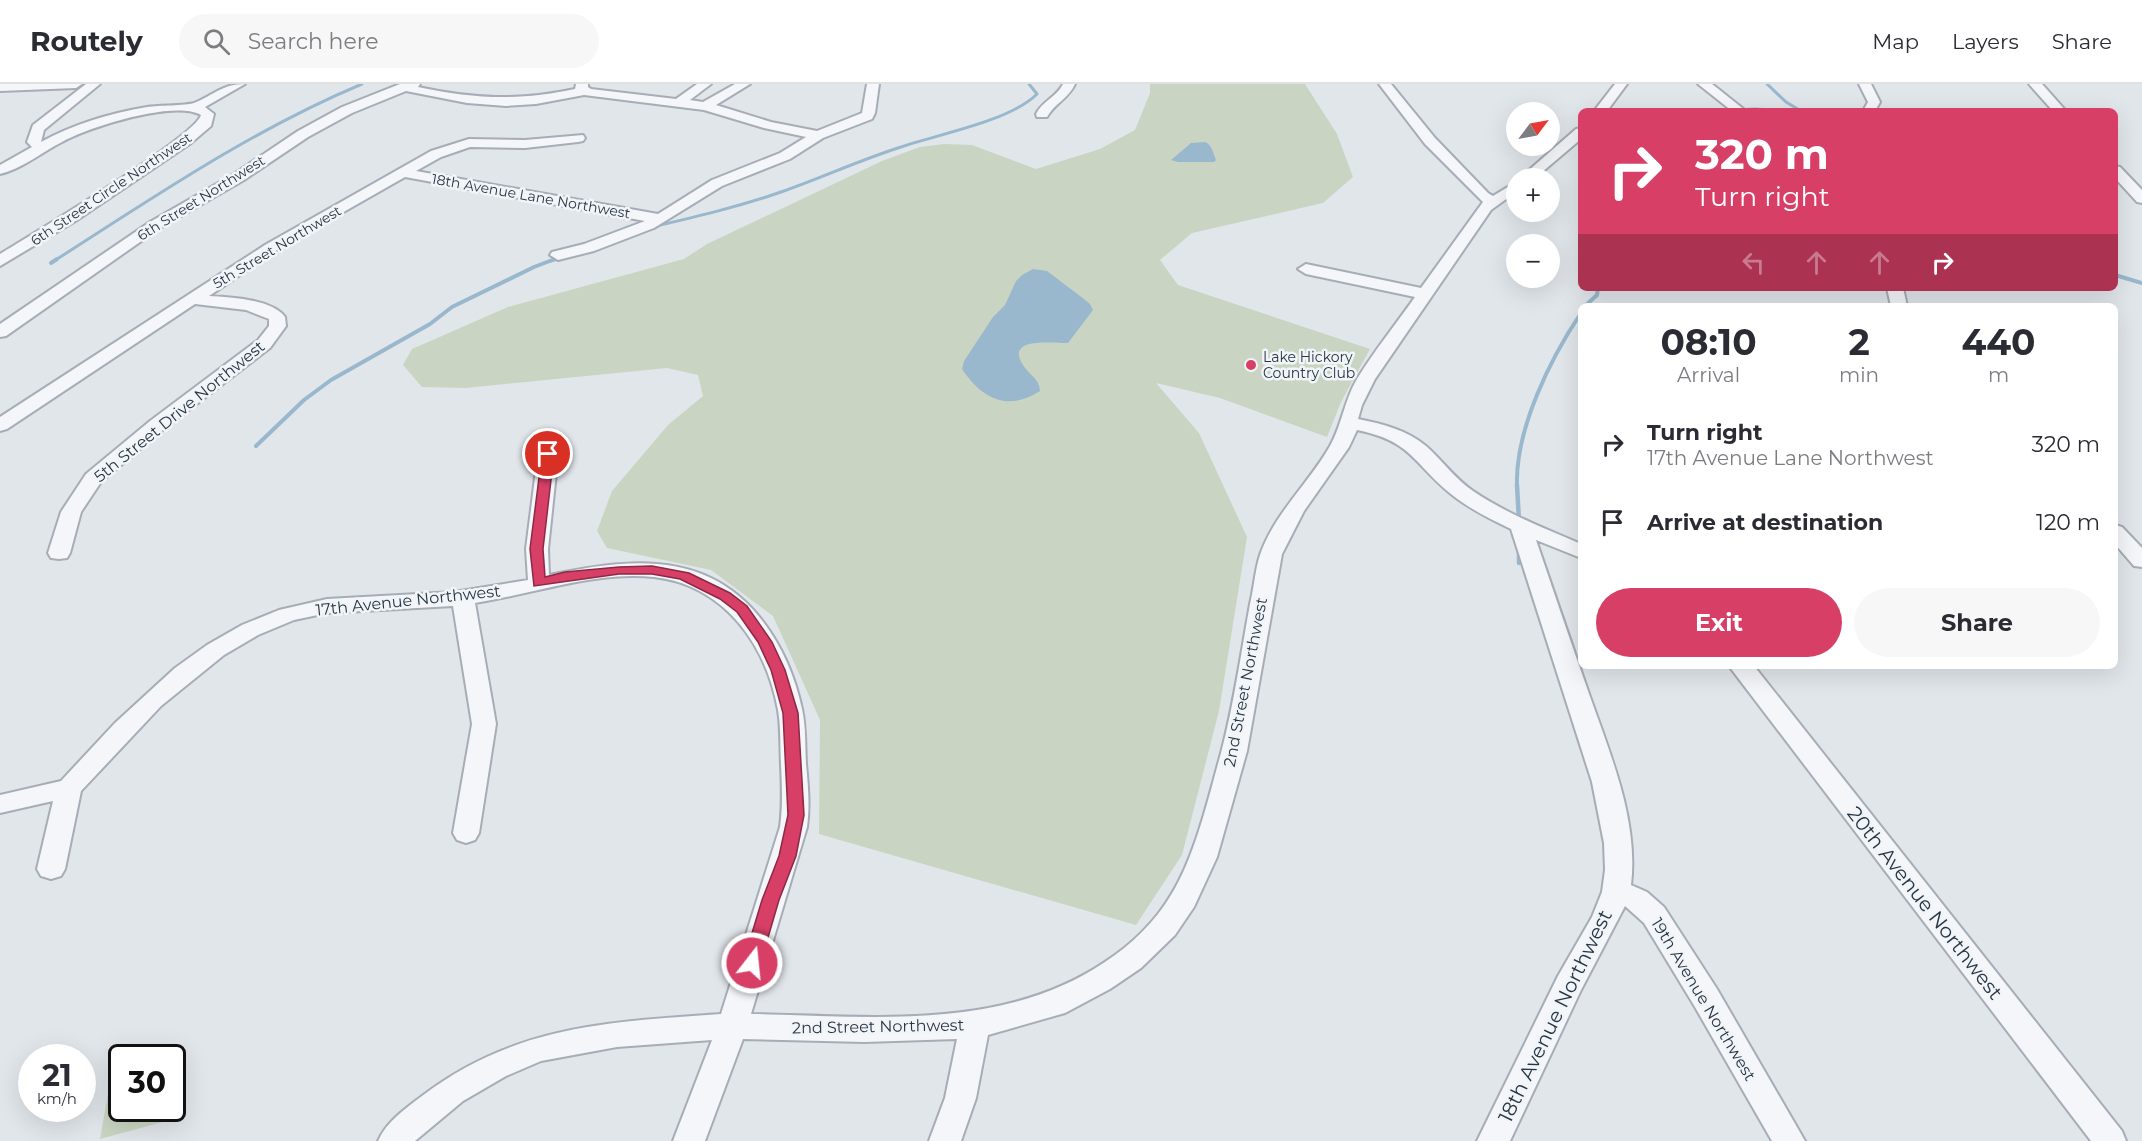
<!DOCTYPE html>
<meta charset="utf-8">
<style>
body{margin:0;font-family:Montserrat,sans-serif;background:#f7f7f7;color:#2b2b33;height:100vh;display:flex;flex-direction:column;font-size:22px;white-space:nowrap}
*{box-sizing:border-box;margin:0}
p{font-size:20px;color:#7c7c81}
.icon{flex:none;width:33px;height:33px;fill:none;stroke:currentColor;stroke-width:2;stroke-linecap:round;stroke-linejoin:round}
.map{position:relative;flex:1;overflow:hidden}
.details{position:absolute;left:1578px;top:219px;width:540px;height:366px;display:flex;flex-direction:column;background:#fff;border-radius:9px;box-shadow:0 6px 24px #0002}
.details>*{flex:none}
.hud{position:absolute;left:1578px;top:24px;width:540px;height:183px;border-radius:9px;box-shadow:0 6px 24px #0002;background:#d73f67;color:#fff;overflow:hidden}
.needle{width:39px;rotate:58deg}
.tools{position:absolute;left:1506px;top:18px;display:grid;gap:12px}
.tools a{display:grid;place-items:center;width:54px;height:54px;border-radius:50%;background:#fff;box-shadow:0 6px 24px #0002;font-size:30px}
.speed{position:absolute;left:18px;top:960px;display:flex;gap:12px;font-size:30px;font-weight:700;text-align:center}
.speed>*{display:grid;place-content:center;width:78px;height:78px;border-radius:50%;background:#fff;box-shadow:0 6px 24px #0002;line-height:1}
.speed small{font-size:15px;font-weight:400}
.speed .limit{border:3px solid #111;border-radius:9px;background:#fff;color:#111}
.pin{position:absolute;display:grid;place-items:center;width:51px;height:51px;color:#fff;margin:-26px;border:3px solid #fff;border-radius:50%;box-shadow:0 2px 6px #0007}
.me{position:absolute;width:66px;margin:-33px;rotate:16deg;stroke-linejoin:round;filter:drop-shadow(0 0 4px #0008)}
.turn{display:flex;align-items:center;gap:21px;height:126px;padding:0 18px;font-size:27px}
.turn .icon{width:78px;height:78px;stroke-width:2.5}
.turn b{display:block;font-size:42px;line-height:51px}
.lanes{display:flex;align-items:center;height:57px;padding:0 18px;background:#0003;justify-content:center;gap:30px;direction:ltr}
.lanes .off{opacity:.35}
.eta{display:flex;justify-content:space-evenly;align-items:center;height:102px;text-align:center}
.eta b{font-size:36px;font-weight:700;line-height:42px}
.cta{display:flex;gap:12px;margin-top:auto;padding:12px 18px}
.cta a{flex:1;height:69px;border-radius:36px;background:#d73f67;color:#fff;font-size:24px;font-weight:700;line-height:69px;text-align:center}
.cta a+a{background:#f7f7f7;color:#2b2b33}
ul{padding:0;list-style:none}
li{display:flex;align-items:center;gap:18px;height:78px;padding:0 18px}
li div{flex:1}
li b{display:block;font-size:22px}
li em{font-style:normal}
header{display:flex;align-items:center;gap:36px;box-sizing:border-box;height:84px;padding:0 30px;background:#fff;border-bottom:2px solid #e1e1e2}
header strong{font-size:28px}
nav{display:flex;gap:33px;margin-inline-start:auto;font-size:21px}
.search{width:420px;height:54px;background:#f7f7f7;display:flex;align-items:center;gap:15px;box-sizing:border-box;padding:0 21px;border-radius:33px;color:#7c7c81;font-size:22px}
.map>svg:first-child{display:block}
.green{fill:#c9d5c2}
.water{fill:#9ab8cd}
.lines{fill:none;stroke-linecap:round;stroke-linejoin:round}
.stream-far2{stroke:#9ab8cd;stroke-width:3}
.stream-far1{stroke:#9ab8cd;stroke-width:4}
.stream{stroke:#9ab8cd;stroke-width:4.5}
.minor-casing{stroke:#a6adb6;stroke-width:4}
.minor{fill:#f4f6f9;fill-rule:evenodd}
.route{fill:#d73f67;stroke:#8c2943;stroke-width:1.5}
.poi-dot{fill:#d73f67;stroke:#f1f5f8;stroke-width:2}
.labels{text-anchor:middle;stroke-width:5;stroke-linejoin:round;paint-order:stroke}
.far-street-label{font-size:14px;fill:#283544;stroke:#f1f5f8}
.far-poi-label{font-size:14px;fill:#283544;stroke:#f1f5f8;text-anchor:start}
.street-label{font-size:16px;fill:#283544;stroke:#f1f5f8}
.near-street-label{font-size:20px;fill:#283544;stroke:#f1f5f8}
</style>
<header>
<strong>Routely</strong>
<div class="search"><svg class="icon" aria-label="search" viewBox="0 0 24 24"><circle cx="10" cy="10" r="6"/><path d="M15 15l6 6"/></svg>Search here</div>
<nav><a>Map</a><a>Layers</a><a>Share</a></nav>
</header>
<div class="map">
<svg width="2142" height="1057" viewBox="0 0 2142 1057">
<rect width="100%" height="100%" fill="#e1e6eb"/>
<g class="green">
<path d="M1150 0H1305L1337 50 1353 93 1323 119 1192 149 1160 176 1178 201 1370 265 1341 318 1327 353 1220 314 1156 299 1199 349 1247 453 1219 627 1182 771 1136 841 819 750 820 636 773 532 711 486 607 464 597 447 612 407 668 341 703 312 698 291 667 284 466 304 422 303 403 281 412 265 508 223 684 175 707 160 882 77 920 63 944 60 972 61 1036 85 1100 65 1135 46 1150 9Z"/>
<path d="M121 979 122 1024 172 1025 170 1036 100 1055 113 982Z"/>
</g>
<g class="water">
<path d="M1205 58C1212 61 1213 69 1216 76L1214 78H1178L1171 76 1191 59Z"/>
<path d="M1033 185 1047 187 1084 215 1090 220 1093 226 1068 259C1052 259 1000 252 1026 285 1033 294 1039 295 1040 307 1008 328 982 315 962 285L964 277 993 233 1005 221 1016 197 1022 191Z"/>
</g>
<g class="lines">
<g class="stream-far2">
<path d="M1767 0 1786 18 1801 27"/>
<path d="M1717 27 1755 25 1788 27"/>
<path d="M652 143C695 133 738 123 781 108 821 94 860 76 901 63 939 50 1010 37 1037 10L1029 0"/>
<path d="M54 177C154 113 252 46 362 0"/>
<path d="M551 177 562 173"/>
</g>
<g class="stream-far1">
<path d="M51 179 57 175"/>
<path d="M2115 191 2142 199"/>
<path d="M1585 222 1597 211 1598 204"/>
<path d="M256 362 304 316 331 296 430 240 452 223 534 183 555 175"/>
<path d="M1517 402C1515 346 1550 275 1581 229"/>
</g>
<g class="stream">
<path d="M1517 401 1519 437"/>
<path d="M1519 464V479"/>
</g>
<g class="minor-casing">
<g id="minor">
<path d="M0 0H82L76 4 0 7Z"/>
<path d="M86 0H100L44 46 41 58C74 40 111 29 147 23 159 21 185 22 194 19 214 11 222 0 245 0L205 23 214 30 211 42 191 59 77 136 0 182V170C28 153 196 52 201 31 174 16 89 43 62 58 42 68 22 85 0 90V81L32 63 27 58 33 41Z"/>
<path d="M400 0H420L418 3C474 15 519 17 575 5L576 0H588V3L591 5 676 15 697 0H711L690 16 703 18 735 0H750L716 21 771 38 817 47 862 29 867 0H879L875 29 872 35 823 54 790 75 722 102 654 144 594 167 558 176 550 171 552 168 584 160 645 137 405 93 275 167 209 212C229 213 272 215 285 233L286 242 270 264 164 345 101 398 81 428 70 469 67 474 59 475 51 474 48 469 61 428 86 390 150 337 258 256 269 242V235L246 226 195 220 7 345 0 347V333L265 161 431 67 469 55 525 56 583 51 585 54 583 57 578 58 525 64 470 63 441 73 416 87 658 130 712 96 780 69 806 53 764 44 704 26 584 11 536 20 506 22 467 19 406 7 352 29 308 53 244 96 160 144 6 252 0 253V240L150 138 234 90 298 47 342 23Z"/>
<path d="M1063 0H1075C1069 14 1054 20 1047 33H1037L1036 30C1042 17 1057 13 1063 0Z"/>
<path d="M1379 0H1391L1435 54 1488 109 1493 112 1516 98V108L1491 126 1375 295 1362 321 1358 335C1383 340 1407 346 1426 362 1443 377 1455 395 1473 407 1507 430 1544 444 1581 460V474L1536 456C1553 506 1570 556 1588 607 1609 667 1639 736 1631 801L1647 808 1664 823 1717 905 1805 1057H1772L1695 923 1644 839 1625 822 1581 906 1510 1057H1477L1558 892 1592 833 1602 808 1605 786 1604 759 1592 698 1511 445C1490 435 1468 424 1451 410 1413 379 1412 357 1357 346L1349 363 1304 427 1282 470 1247 667 1217 773 1194 823 1175 851 1141 884 1110 905 1065 929 988 951 976 1014 961 1057H929L945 1014 957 955 864 958 743 955 705 1057H673L712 956 617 963 541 977 506 992 463 1017 415 1057H378C387 1037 405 1025 422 1012 515 941 609 938 721 930L780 743C783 722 782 702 781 680 780 662 781 643 778 626 766 560 724 501 654 493 594 487 534 510 475 519L496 640 479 749 475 756 466 759 457 756 453 749 472 640 453 522 327 529 294 536 258 551 224 571 161 622 81 707 65 785 61 792 51 795 41 792 37 785 53 717 0 729V711L61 697 115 639 175 584 207 561 242 541 279 526 327 515 454 508 528 496 526 465 538 370 541 366H555L558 370 548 465 549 491C602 480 661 470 711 494 761 518 791 573 802 625 806 643 805 662 806 680 808 701 810 722 807 743L751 930C870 932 1001 948 1105 878 1131 861 1155 838 1171 811 1195 773 1209 712 1221 669 1234 620 1241 569 1250 520 1254 504 1255 486 1260 471 1274 430 1309 399 1330 362 1342 341 1344 317 1357 295 1374 267 1396 240 1415 213L1306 190 1298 185 1306 180 1421 204 1483 118 1425 60Z"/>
<path d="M1615 0H1627L1607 27H1594Z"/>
<path d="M1698 0H1712L1746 27H1732Z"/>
<path d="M1859 0H1871L1880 18 1875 27H1863L1868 18Z"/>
<path d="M2029 0H2042L2066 27H2053Z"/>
<path d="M1581 44V55L1535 94H1520L1576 45Z"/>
<path d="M2115 82 2120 83 2142 106V119L2137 118 2115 94Z"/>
<path d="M1887 204H1903L1907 222H1891Z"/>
<path d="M2115 441 2122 443 2142 464V483L2134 482 2115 460Z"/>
<path d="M1729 582H1754L2122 1047 2126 1057H2091Z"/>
</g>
</g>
<use href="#minor" class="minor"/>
</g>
<path class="route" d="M548 367 554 370 543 465 545 493 565 488 619 483 652 482 689 489 730 509 747 522 772 558 785 586 798 629 804 731 796 772 779 816 759 884 752 886 746 884 743 879 762 816 779 772 788 731 783 629 771 586 758 558 737 528 720 515 680 495 652 490H619L534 502 530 465 542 370Z"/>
<circle class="poi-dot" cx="1251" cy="281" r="6"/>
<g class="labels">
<g class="far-street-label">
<text transform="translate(111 105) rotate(-34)" y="5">6th Street Circle Northwest</text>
<text transform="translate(531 112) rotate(10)" y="5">18th Avenue Lane Northwest</text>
<text transform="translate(201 114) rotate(-32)" y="5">6th Street Northwest</text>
<text transform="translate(277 163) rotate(-31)" y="5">5th Street Northwest</text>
</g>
<g class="far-poi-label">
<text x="1263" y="278">Lake Hickory<tspan x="1263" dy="16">Country Club</tspan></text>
</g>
<g class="street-label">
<text transform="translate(179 327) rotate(-39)" y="6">5th Street Drive Northwest</text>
<text transform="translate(408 516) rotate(-6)" y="6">17th Avenue Northwest</text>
<text transform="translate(1245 598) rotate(-79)" y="6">2nd Street Northwest</text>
<text transform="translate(1704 915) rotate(59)" y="6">19th Avenue Northwest</text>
<text transform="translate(878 942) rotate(-1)" y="6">2nd Street Northwest</text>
</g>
<g class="near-street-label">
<text transform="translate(1925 819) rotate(52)" y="7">20th Avenue Northwest</text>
<text transform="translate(1555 932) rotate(-64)" y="7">18th Avenue Northwest</text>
</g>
</g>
</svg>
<div class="tools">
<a><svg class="needle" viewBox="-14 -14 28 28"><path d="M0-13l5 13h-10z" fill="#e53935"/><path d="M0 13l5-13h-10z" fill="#7c7c81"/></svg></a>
<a>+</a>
<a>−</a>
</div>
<div class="speed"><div>21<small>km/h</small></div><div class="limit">30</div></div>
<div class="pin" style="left:548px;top:370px;background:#d93025"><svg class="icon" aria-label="arrive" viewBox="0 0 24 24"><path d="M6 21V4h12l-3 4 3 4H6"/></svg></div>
<svg class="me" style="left:752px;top:879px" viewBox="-20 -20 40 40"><circle r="17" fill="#d73f67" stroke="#fff" stroke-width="3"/><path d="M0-11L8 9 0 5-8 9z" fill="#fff"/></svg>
<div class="hud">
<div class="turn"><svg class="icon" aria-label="right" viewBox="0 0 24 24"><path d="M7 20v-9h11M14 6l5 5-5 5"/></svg><div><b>320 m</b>Turn right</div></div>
<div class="lanes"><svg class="icon off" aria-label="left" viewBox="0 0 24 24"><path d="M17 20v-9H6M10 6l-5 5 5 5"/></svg><svg class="icon off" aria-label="ahead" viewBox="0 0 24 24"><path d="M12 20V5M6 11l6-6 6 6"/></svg><svg class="icon off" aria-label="ahead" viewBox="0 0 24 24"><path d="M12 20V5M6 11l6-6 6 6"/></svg><svg class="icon" aria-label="right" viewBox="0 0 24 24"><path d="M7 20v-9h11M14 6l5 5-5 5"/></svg></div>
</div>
<section class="details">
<div class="eta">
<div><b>08:10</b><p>Arrival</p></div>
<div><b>2</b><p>min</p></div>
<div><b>440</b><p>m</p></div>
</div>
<ul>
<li><svg class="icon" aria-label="right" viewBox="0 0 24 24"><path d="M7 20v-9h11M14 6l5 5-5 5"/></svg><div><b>Turn right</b><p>17th Avenue Lane Northwest</p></div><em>320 m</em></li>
<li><svg class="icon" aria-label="arrive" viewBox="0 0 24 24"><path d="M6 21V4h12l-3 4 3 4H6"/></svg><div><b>Arrive at destination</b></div><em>120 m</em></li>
</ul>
<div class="cta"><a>Exit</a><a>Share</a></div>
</section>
</div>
